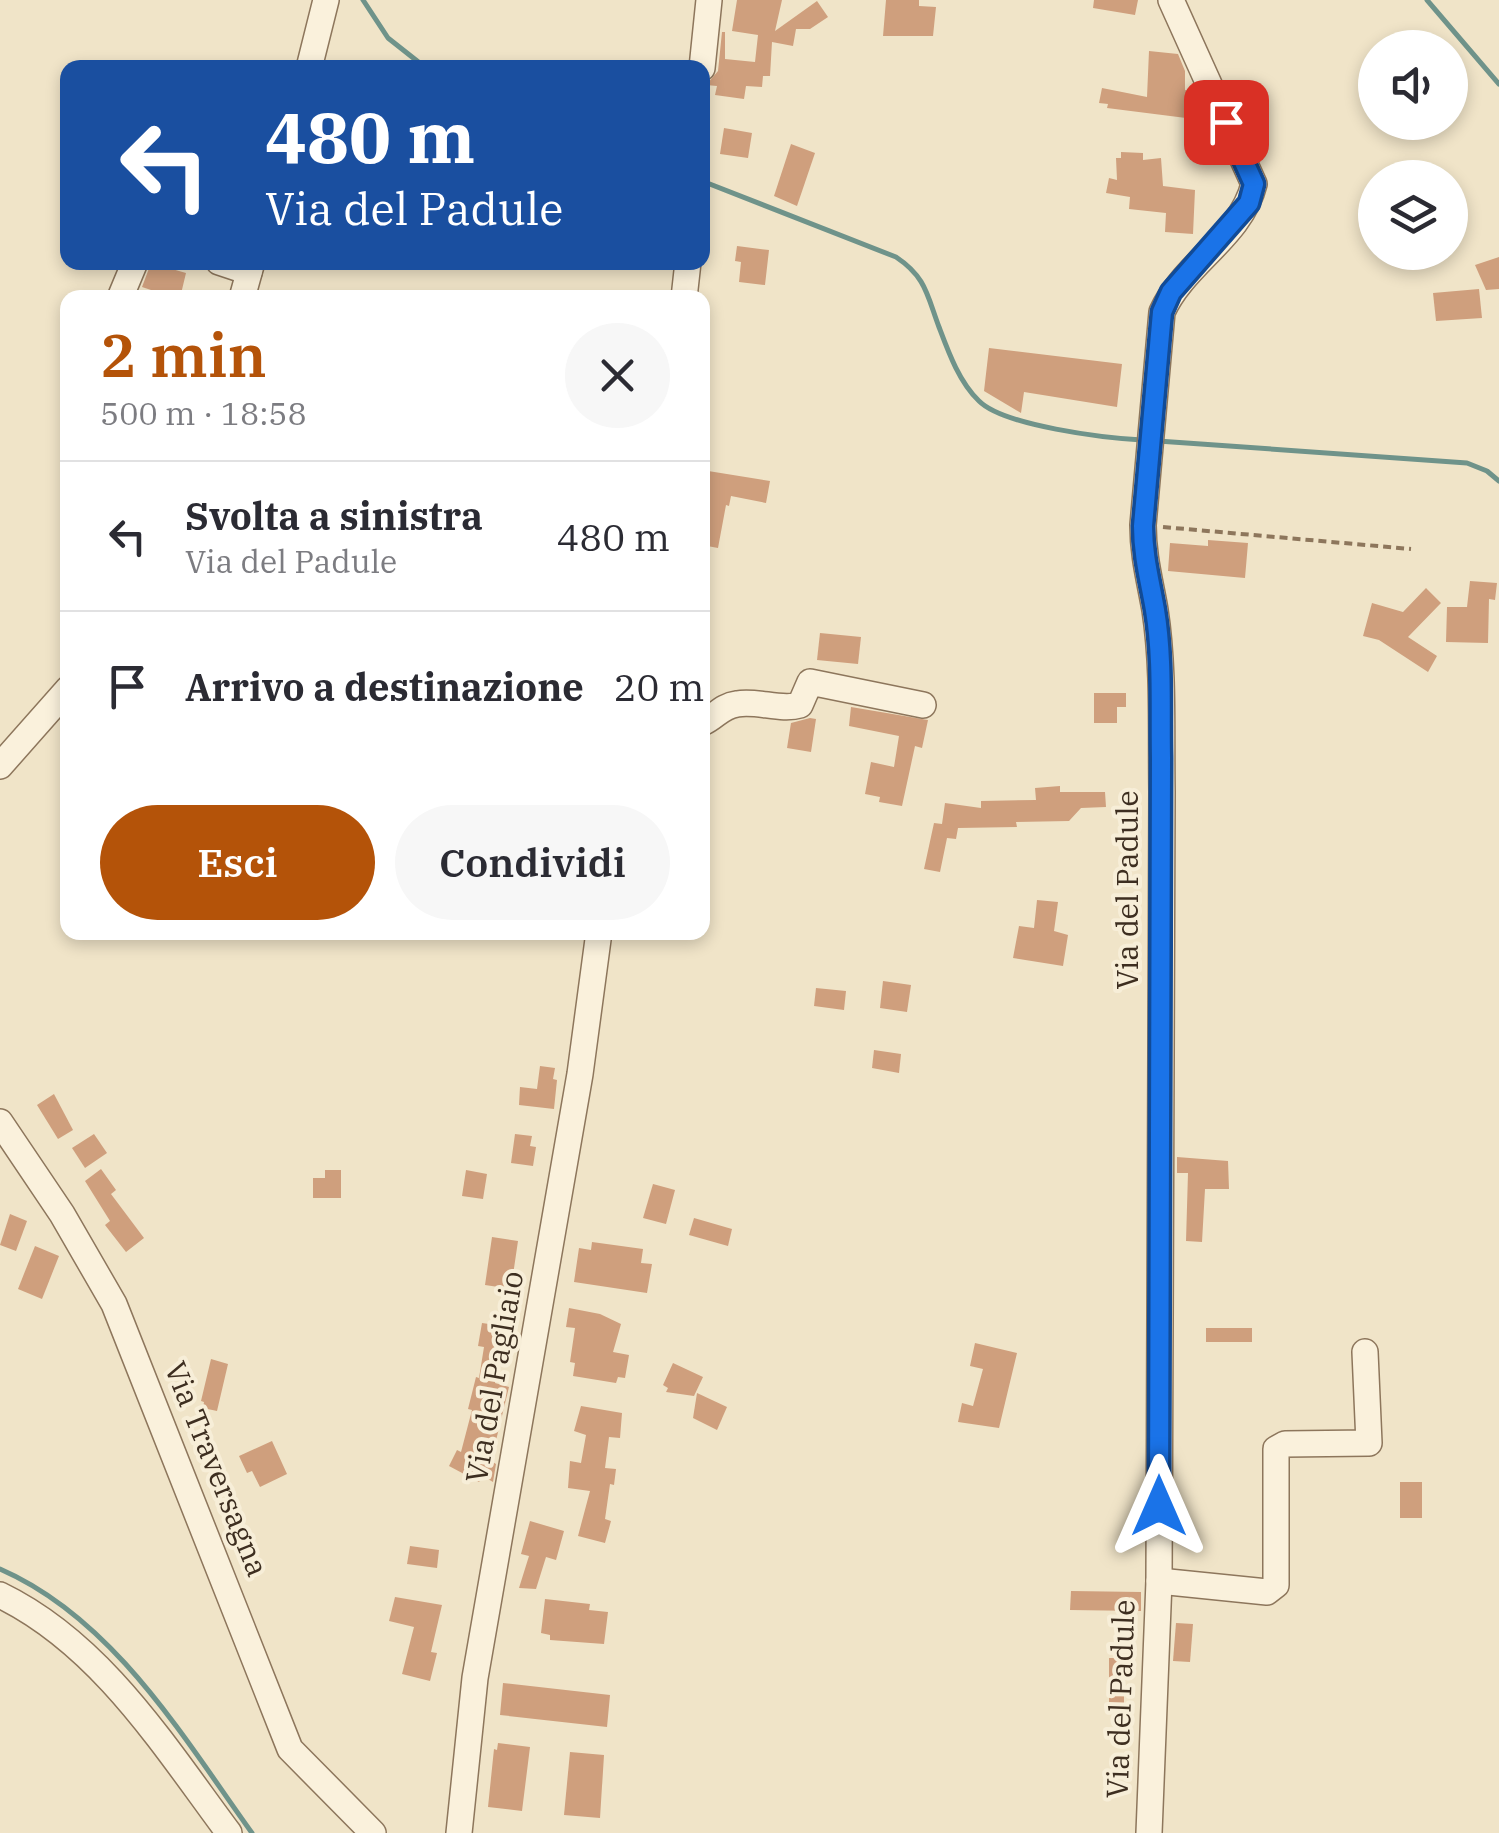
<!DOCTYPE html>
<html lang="it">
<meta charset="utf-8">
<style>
body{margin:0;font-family:"IBM Plex Serif",serif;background:#f7f7f7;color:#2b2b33;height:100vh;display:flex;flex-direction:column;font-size:38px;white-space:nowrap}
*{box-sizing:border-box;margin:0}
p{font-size:32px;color:#7c7c81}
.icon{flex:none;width:55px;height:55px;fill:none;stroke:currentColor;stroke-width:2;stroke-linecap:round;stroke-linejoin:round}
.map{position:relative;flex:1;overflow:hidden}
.panel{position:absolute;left:60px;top:290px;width:650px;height:650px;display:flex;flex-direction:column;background:#fff;border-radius:20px;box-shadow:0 5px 15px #0003}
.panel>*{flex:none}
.guide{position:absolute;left:60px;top:60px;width:650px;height:210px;border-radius:20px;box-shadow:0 5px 15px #0003;background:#1a4fa0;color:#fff;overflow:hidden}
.fabs{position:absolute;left:1358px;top:30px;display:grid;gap:20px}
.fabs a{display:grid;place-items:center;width:110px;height:110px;border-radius:50%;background:#fff;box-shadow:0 5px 15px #0003;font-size:50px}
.pin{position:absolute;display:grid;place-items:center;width:85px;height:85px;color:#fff;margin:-42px;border-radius:20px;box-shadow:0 5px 15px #0006}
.me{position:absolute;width:110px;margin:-55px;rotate:0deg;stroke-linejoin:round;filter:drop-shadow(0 0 8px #0008)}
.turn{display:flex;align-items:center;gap:35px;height:210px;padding:0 40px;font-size:45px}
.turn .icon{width:130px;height:130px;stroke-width:2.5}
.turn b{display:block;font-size:70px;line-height:85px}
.round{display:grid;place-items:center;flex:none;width:105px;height:105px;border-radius:52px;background:#f7f7f7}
.headline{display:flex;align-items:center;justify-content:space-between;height:170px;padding:0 40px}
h1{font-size:60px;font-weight:600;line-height:75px;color:#b45309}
.primary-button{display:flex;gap:20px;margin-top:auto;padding:20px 40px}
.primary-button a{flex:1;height:115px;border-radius:60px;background:#b45309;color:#fff;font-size:40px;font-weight:600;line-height:115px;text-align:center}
.primary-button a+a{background:#f7f7f7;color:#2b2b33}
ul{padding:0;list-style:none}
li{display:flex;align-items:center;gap:30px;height:150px;padding:0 40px;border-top:2px solid #e1e1e2}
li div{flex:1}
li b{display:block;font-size:38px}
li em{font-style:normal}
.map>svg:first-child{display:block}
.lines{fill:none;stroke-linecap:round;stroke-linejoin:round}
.stream{stroke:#6f938a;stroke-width:5}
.building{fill:#cf9f7d}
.minor-casing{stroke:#8d765c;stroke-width:28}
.path{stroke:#8d765c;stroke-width:4;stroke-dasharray:8 5;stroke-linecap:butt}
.minor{stroke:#faf1dc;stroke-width:25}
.route-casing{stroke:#114b97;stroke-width:25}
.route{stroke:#1a73e8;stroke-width:18}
.labels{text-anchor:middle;stroke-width:8;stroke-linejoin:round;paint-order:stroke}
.street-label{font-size:30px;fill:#3d2e20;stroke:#f7eed8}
</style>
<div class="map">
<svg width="1499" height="1833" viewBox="0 0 1499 1833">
<rect width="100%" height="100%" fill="#f0e4c8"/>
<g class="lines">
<g class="stream">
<path d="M363 0 388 38 426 68"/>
<path d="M1427 0 1499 84"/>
<path d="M702 181 896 257C926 277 927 295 939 327 948 351 959 382 979 401 1004 426 1105 438 1142 440"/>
<path d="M1158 441 1467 463 1487 471 1499 481"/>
<path d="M0 1569C113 1618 183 1737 252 1833"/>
</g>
</g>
<g class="building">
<path d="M737 0H782L775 31 817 1 828 17 810 29H796L793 46 772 42 770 76H763L762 87 746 86 744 99 715 95 717 86 706 85 718 71 722 32H725V59L755 62 758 35 732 31Z"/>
<path d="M886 0H919V6L936 7 933 36H883Z"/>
<path d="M1094 0H1138L1135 15 1093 8Z"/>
<path d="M1149 51 1178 54 1185 71V90L1190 91 1186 118 1107 108 1108 104 1099 103 1102 88 1147 97Z"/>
<path d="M724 128 752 133 748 158 720 154Z"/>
<path d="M791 144 815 153 797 206 774 196Z"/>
<path d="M1121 152 1143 153V160L1161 158 1163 186 1195 190 1193 234 1165 232 1166 213 1129 209 1130 197 1106 193 1109 178 1117 180 1116 158H1121Z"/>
<path d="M737 246 769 250 765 285 739 282 741 262 735 261Z"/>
<path d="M1499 257V289L1486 290 1475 265Z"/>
<path d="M151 263 186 273 180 298H149L151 290 142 287Z"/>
<path d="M1479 289 1482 318 1436 321 1433 293Z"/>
<path d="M989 348 1122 364 1117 407 1024 392 1021 413 984 391Z"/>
<path d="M702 470 770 481 766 503 731 496 729 506 726 505 718 548 702 545Z"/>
<path d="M1208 540 1248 543 1245 578 1168 571 1170 543 1208 546Z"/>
<path d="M1470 581 1497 583 1495 600 1489 599 1488 643 1446 642 1447 607H1467Z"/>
<path d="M1426 588 1441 603 1408 637 1437 656 1428 672 1379 640 1363 636 1372 603 1403 612Z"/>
<path d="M820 633 861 637 858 664 817 660Z"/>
<path d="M1094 693H1126V707H1117V723H1094Z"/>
<path d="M851 707 928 720 922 748 915 746 902 806 879 802 880 797 865 794 871 762 894 767 899 736 849 726Z"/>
<path d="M810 718 816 719 811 752 787 748 791 723Z"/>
<path d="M1060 786V792H1105L1106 807 1081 808 1069 821 1016 822 1017 827 958 828 956 839 947 838 940 872 924 869 934 823 942 824 945 803 981 808V801L1036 800 1035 788Z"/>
<path d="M1037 900 1058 902 1054 931 1068 935 1063 966 1013 958 1019 926 1034 928Z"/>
<path d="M883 981 911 985 907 1012 880 1008Z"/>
<path d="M816 988 846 991 844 1010 814 1006Z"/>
<path d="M874 1050 901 1054 899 1073 872 1068Z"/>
<path d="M540 1066 555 1068 553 1079 557 1080 554 1109 519 1105 520 1087 537 1089Z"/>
<path d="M54 1094 73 1130 58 1139 37 1105Z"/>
<path d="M94 1134 107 1153 85 1168 72 1148Z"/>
<path d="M515 1134 532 1136 530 1146 536 1147 533 1166 511 1163Z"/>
<path d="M1177 1157 1228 1161 1229 1189H1205L1202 1242 1186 1241 1188 1173H1177Z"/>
<path d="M101 1169 116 1190 111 1194 144 1238 126 1252 105 1225 110 1221 85 1181Z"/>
<path d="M325 1170H341V1198H313V1178H325Z"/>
<path d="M466 1170 487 1174 483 1199 462 1196Z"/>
<path d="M653 1184 675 1190 666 1224 643 1218Z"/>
<path d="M10 1214 27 1221 16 1251 0 1245Z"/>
<path d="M694 1218 732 1229 728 1246 689 1235Z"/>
<path d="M492 1237 518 1241 513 1275 507 1274 505 1288 485 1285Z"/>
<path d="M592 1242 643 1249 641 1263 652 1264 647 1293 574 1282 579 1248 591 1250Z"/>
<path d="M35 1246 59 1256 42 1299 18 1289Z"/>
<path d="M569 1308 600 1314 621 1324 613 1352 629 1355 625 1378 618 1377 616 1383 573 1376 575 1363 570 1362 575 1328 566 1327Z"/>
<path d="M482 1323 510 1327 506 1351 500 1350 495 1383 509 1387 491 1461 496 1464 493 1482 483 1476 479 1482 449 1466 457 1450 461 1452 472 1410 468 1409 476 1377 479 1378 484 1347 478 1346Z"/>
<rect x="1206" y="1328" width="46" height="14"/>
<path d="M975 1343 1017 1353 999 1428 958 1422 962 1403 973 1406 983 1369 970 1366Z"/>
<path d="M211 1359 228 1364 217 1411 203 1408 204 1402 201 1401Z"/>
<path d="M673 1363 703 1377 694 1396 666 1392 668 1388 663 1385Z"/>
<path d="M697 1393 727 1407 717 1430 693 1418Z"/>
<path d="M581 1406 622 1413 620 1438 609 1437 605 1468 616 1469 614 1485 610 1484 605 1519 611 1521 605 1543 578 1536 590 1491 568 1488 570 1461 581 1463 586 1435 574 1431Z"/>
<path d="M272 1441 287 1474 260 1487 252 1471 247 1473 239 1456Z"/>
<rect x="1400" y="1482" width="22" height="36"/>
<path d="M530 1521 564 1531 556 1560 546 1557 536 1589 519 1588 529 1556 521 1554Z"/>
<path d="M410 1546 439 1550 437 1568 407 1564Z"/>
<path d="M1071 1591 1141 1592V1611L1070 1610Z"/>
<path d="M395 1597 442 1605 431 1652 437 1653 430 1681 402 1674 414 1627 389 1621Z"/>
<path d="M545 1599 590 1604 589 1610 608 1612 604 1644 550 1640V1635L541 1633Z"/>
<path d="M1176 1623 1193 1624 1190 1662 1173 1661Z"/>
<rect x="1109" y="1658" width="15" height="46"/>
<path d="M503 1683 610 1695 607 1727 500 1715Z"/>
<path d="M498 1743 530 1747 522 1811 488 1807 494 1749 497 1750Z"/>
<path d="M570 1752 604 1755 600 1818 564 1815Z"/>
</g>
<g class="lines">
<g class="minor-casing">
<g id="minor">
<path d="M309 68 326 0"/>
<path d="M702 68 709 0"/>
<path d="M219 262 249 272"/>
<path d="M120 298 135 262"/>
<path d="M242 298 252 262"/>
<path d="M684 298 688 262"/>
<path d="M702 723C716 717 721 706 737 704 757 700 781 711 800 705L810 682 923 705"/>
<path d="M0 766 68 689"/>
<path d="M0 1122 62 1214 114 1304 290 1749 373 1833"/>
<path d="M1159 1581 1267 1592 1276 1585V1449L1285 1444 1369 1443 1365 1352"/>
<path d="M0 1595C101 1644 164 1746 229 1833"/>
<path d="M459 1833 475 1678 580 1074 599 932"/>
<path d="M1149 1833 1159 1581 1162 791C1161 731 1164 669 1155 610 1150 581 1143 556 1143 525L1162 312C1184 263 1241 237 1254 184L1171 0"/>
</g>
</g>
<path class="path" d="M1163 527 1411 549"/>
<use href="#minor" class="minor"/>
</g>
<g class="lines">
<g class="route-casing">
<path id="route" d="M1159 1506 1161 758C1160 709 1163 658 1155 610 1150 581 1143 556 1143 526L1162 312 1171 292 1249 203 1254 184 1226 122"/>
</g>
<use href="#route" class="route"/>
</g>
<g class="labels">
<g class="street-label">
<text transform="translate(1128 890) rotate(-90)" y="10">Via del Padule</text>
<text transform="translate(495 1377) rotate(-80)" y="10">Via del Pagliaio</text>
<text transform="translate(216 1469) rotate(68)" y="10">Via Traversagna</text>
<text transform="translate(1121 1699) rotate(-88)" y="10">Via del Padule</text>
</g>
</g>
</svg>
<div class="fabs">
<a><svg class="icon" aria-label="sound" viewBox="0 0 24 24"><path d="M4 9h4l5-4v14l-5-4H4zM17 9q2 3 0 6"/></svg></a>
<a><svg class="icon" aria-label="layers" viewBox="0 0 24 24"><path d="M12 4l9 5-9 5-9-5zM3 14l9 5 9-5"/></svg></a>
</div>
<div class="pin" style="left:1226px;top:122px;background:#d93025"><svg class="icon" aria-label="arrive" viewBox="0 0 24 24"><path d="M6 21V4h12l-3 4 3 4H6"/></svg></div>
<svg class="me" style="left:1159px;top:1506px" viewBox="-20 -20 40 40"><path d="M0-17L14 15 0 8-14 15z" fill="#1a73e8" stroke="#fff" stroke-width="4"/></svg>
<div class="guide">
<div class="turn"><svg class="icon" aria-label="left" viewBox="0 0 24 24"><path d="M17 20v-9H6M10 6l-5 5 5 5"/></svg><div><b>480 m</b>Via del Padule</div></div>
</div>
<section class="panel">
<div class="headline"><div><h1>2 min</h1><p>500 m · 18:58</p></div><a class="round"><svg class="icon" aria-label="close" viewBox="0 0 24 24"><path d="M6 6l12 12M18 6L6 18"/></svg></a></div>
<ul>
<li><svg class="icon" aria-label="left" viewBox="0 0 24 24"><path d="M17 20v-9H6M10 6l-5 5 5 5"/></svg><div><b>Svolta a sinistra</b><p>Via del Padule</p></div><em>480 m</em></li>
<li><svg class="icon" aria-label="arrive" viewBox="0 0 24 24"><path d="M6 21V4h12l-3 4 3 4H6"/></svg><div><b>Arrivo a destinazione</b></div><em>20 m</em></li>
</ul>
<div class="primary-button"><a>Esci</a><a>Condividi</a></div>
</section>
</div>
